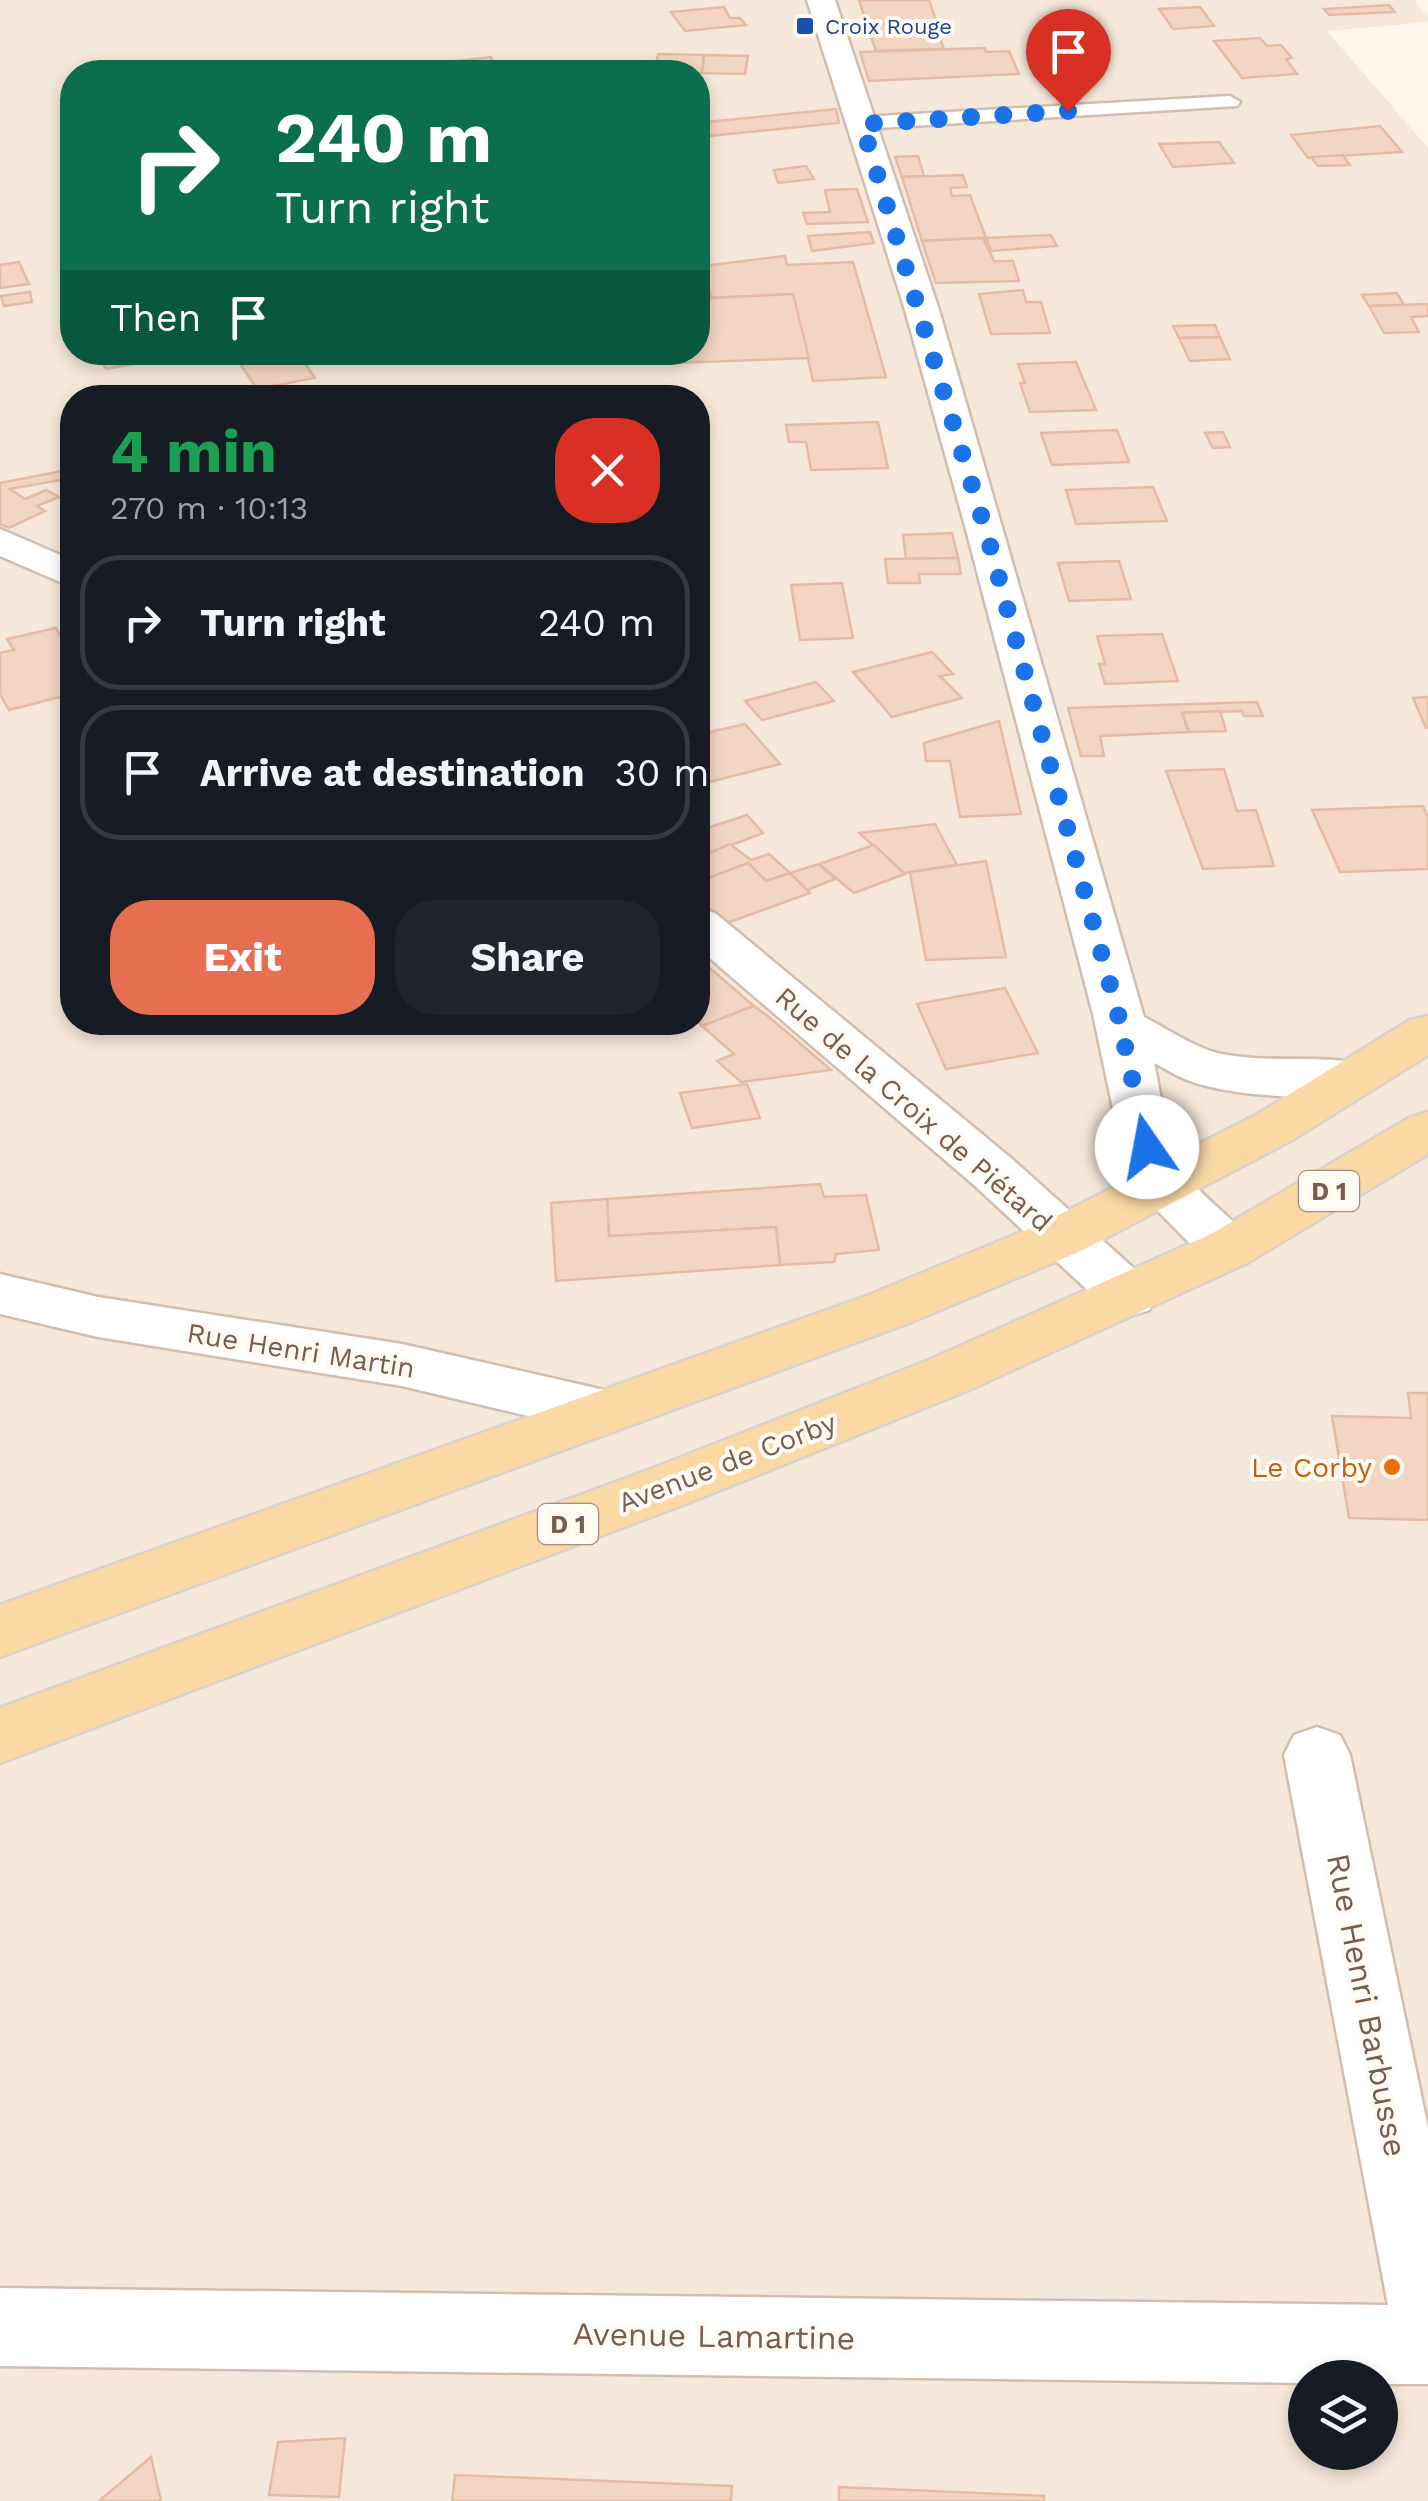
<!DOCTYPE html>
<meta charset="utf-8">
<style>
body{margin:0;font-family:"Work Sans",sans-serif;background:#20242c;color:#f1f3f6;height:100vh;display:flex;flex-direction:column;font-size:38px;white-space:nowrap}
*{box-sizing:border-box;margin:0}
p{font-size:32px;color:#9ea1a6}
.icon{flex:none;width:55px;height:55px;fill:none;stroke:currentColor;stroke-width:2;stroke-linecap:round;stroke-linejoin:round}
.map{position:relative;flex:1;overflow:hidden}
.side{position:absolute;left:60px;top:385px;width:650px;height:650px;display:flex;flex-direction:column;background:#171b24;border-radius:40px;box-shadow:0 5px 15px #0003}
.side>*{flex:none}
.hud{position:absolute;left:60px;top:60px;width:650px;height:305px;border-radius:40px;box-shadow:0 5px 15px #0003;background:#0b6e4f;color:#fff;overflow:hidden}
.tools{position:absolute;left:1288px;top:2360px;display:grid;gap:20px}
.tools a{display:grid;place-items:center;width:110px;height:110px;border-radius:50%;background:#171b24;box-shadow:0 5px 15px #0003;font-size:50px}
.pin{position:absolute;display:grid;place-items:center;width:85px;height:85px;color:#fff;margin:-102px -42px;border-radius:50% 50% 50% 0;rotate:-45deg;box-shadow:0 0 10px #0007}
.pin .icon{rotate:45deg}
.me{position:absolute;width:110px;margin:-55px;rotate:348deg;stroke-linejoin:round;filter:drop-shadow(0 0 8px #0008)}
.turn{display:flex;align-items:center;gap:35px;height:210px;padding:0 50px;font-size:45px}
.turn .icon{width:130px;height:130px;stroke-width:2.5}
.turn b{display:block;font-size:70px;line-height:85px}
.then{display:flex;align-items:center;height:95px;padding:0 50px;background:#0003;gap:20px;font-size:38px}
.round{display:grid;place-items:center;flex:none;width:105px;height:105px;border-radius:40px;background:#20242c}
.head{display:flex;align-items:center;justify-content:space-between;height:170px;padding:0 50px}
h1{font-size:60px;font-weight:700;line-height:75px;color:#1e9e55}
.button{display:flex;gap:20px;margin-top:auto;padding:20px 50px}
.button a{flex:1;height:115px;border-radius:40px;background:#e76f51;color:#fff;font-size:40px;font-weight:700;line-height:115px;text-align:center}
.button a+a{background:#20242c;color:#f1f3f6}
ul{padding:0;list-style:none}
li{display:flex;align-items:center;gap:30px;height:135px;margin:0 20px 15px;padding:0 30px;border:5px solid #363941;border-radius:40px}
li div{flex:1}
li b{display:block;font-size:38px}
li em{font-style:normal}
.map>svg:first-child{display:block}
.residential{fill:#f5e8da;fill-rule:evenodd}
.building{fill:#f3d5c3;stroke:#e6bba3;stroke-width:2.5}
.lines{fill:none;stroke-linecap:round;stroke-linejoin:round}
.lane-casing{stroke:#d1beb0;stroke-width:5}
.street-casing{stroke:#d1beb0;stroke-width:5}
.primary-casing{stroke:#dad1cd;stroke-width:5}
.lane{fill:#fff;fill-rule:evenodd}
.street{fill:#fff;fill-rule:evenodd}
.primary{fill:#fbd9a5;fill-rule:evenodd}
.route{stroke:#1a73e8;stroke-width:18;stroke-dasharray:0 32.4}
.transit-dot{fill:#1a4fb4;stroke:#fffaf3;stroke-width:4}
.food-dot{fill:#e8710a;stroke:#fffaf3;stroke-width:4}
.labels{text-anchor:middle;stroke-width:8;stroke-linejoin:round;paint-order:stroke}
.far-transit-label{font-size:22px;fill:#164399;stroke:#fffaf3;text-anchor:start}
.shield{fill:#fffaf3;stroke:#a28b7f;stroke-width:2.5}
.shield-label{font-size:25px;font-weight:bold;fill:#7a5c4d}
.street-label{font-size:28px;fill:#7a5c4d;stroke:#fffaf3}
.food-label{font-size:28px;fill:#c56008;stroke:#fffaf3;text-anchor:end}
.near-street-label{font-size:32px;fill:#7a5c4d;stroke:#fffaf3}
</style>
<div class="map">
<svg width="1428" height="2501" viewBox="0 0 1428 2501">
<rect width="100%" height="100%" fill="#fdf6ec"/>
<path class="residential" d="M0 0H1414L1428 18V22L1327 31 1428 148V2501H0ZM72 72H698V352H72ZM72 398H698V1022H72ZM1305 2378H1380V2452H1305Z"/>
<g class="building">
<path d="M929 0 937 23 867 25 859 0Z"/>
<path d="M1389 5 1395 12 1329 15 1324 9Z"/>
<path d="M724 7 730 18H740L746 25 685 31 671 12Z"/>
<path d="M1200 7 1214 26 1173 29 1159 9Z"/>
<path d="M934 23 944 49 876 51 867 25Z"/>
<path d="M1260 38 1267 46 1281 45 1292 58 1286 59 1297 74 1242 78 1214 41Z"/>
<path d="M985 48 986 52 1009 51 1019 74 869 81 860 52Z"/>
<path d="M658 54 704 55 702 73 655 72Z"/>
<path d="M704 55 748 56 745 74 702 73Z"/>
<path d="M491 57 498 72H451L446 62Z"/>
<path d="M836 109 839 123 698 137V123Z"/>
<path d="M1380 126 1402 152 1308 158 1291 135Z"/>
<path d="M1219 142 1234 163 1173 167 1159 144Z"/>
<path d="M1343 155 1350 165 1318 166 1311 157Z"/>
<path d="M918 156 924 176 902 177 895 157Z"/>
<path d="M806 166 814 179 778 183 774 170Z"/>
<path d="M963 175 967 187 950 188 952 196 970 195 986 238 922 241 902 177Z"/>
<path d="M857 189 868 222 807 224 803 213 830 212 825 190Z"/>
<path d="M870 232 874 243 812 251 808 236Z"/>
<path d="M1051 235 1057 246 991 251 986 238Z"/>
<path d="M983 238 994 261H1013L1019 281 936 283 922 241Z"/>
<path d="M785 256 787 265 853 262 886 377 813 381 793 294 711 298 703 266Z"/>
<path d="M19 262 29 284 0 288V265Z"/>
<path d="M706 279 711 298 793 294 809 358 648 364 647 352H698V280Z"/>
<path d="M1023 290 1026 302H1041L1050 333 991 334 979 294Z"/>
<path d="M30 292 32 302 4 306 1 296Z"/>
<path d="M1397 293 1404 305 1369 306 1362 295Z"/>
<path d="M1428 304V316L1411 317 1419 332 1384 333 1369 306Z"/>
<path d="M1215 325 1220 337 1179 338 1173 326Z"/>
<path d="M1220 337 1230 359 1190 361 1179 338Z"/>
<path d="M97 352H144L145 355 102 362Z"/>
<path d="M232 352H297L315 378 257 389Z"/>
<path d="M145 355 148 361 106 369 102 362Z"/>
<path d="M1076 362 1096 410 1030 412 1020 383H1025L1018 364Z"/>
<path d="M878 422 888 468 811 470 806 442H789L786 425Z"/>
<path d="M1117 430 1129 462 1052 465 1041 433Z"/>
<path d="M1223 432 1230 447 1213 448 1205 433Z"/>
<path d="M72 469V478L10 489 25 499 46 490 59 497 37 506 45 511 9 528 0 524V483Z"/>
<path d="M1153 487 1167 521 1076 524 1066 490Z"/>
<path d="M952 533 958 558 906 559 903 535Z"/>
<path d="M958 558 961 574H919L920 583H888L885 559Z"/>
<path d="M1119 561 1131 599 1069 601 1058 563Z"/>
<path d="M842 583 853 638 800 640 791 585Z"/>
<path d="M56 628 72 655V694L9 710 0 694V653L14 650 7 639Z"/>
<path d="M1162 634 1178 681 1105 684 1099 664H1105L1097 636Z"/>
<path d="M932 652 953 674 940 676 962 698 892 717 853 672Z"/>
<path d="M816 682 834 701 762 720 745 701Z"/>
<path d="M1428 697V727L1426 728 1413 698Z"/>
<path d="M1257 702 1263 716H1244L1242 711 1182 713 1189 732 1100 736 1104 756H1081L1068 708Z"/>
<path d="M1220 711 1226 731 1189 732 1182 713Z"/>
<path d="M999 721 1021 814 960 817 950 761H926L924 743Z"/>
<path d="M745 724 780 764 698 785V735Z"/>
<path d="M1224 769 1237 811 1256 810 1274 866 1203 869 1166 771Z"/>
<path d="M1423 806 1428 817V869L1340 872 1312 810Z"/>
<path d="M747 815 763 833 698 858V831Z"/>
<path d="M935 824 957 865 904 873 859 833Z"/>
<path d="M730 844 751 860 769 854 790 873 766 881 748 863 698 882V858Z"/>
<path d="M874 845 905 874 854 893 819 864Z"/>
<path d="M986 861 1006 957 926 960 910 872Z"/>
<path d="M748 863 766 881 790 873 810 893 727 923 698 899V882Z"/>
<path d="M819 864 835 879 807 890 790 873Z"/>
<path d="M698 958 754 1006 702 1026 698 1022Z"/>
<path d="M1005 988 1038 1053 946 1069 917 1004Z"/>
<path d="M754 1006 769 1017 831 1070 741 1082 717 1061 734 1054 702 1026Z"/>
<path d="M747 1084 760 1118 692 1128 680 1093Z"/>
<path d="M820 1184 824 1197 866 1195 879 1250 836 1254 834 1262 780 1265 776 1227 609 1236 607 1199Z"/>
<path d="M607 1199 609 1236 776 1227 780 1265 556 1281 551 1203Z"/>
<path d="M1408 1393H1428V1520L1349 1518 1332 1416 1411 1418Z"/>
<path d="M345 2438 339 2497 269 2495 278 2442Z"/>
<path d="M151 2457 161 2501H99Z"/>
<path d="M455 2475 732 2486 731 2501H452Z"/>
<path d="M839 2487 1044 2496V2501H839Z"/>
</g>
<g class="lines">
<g class="lane-casing">
<path id="lane" d="M1230 96 1240 102 1237 106 862 129 852 123 862 117Z"/>
</g>
<g class="street-casing">
<g id="street">
<path d="M807 0H835L939 310 1144 1017C1168 1029 1196 1049 1222 1054 1271 1064 1323 1053 1371 1066L1379 1078 1371 1090C1327 1102 1233 1097 1190 1081 1178 1077 1166 1069 1154 1063 1162 1099 1166 1144 1187 1175 1206 1203 1238 1219 1255 1249L1247 1263 1228 1268 1209 1263 1146 1199 1121 1147 1093 1014 968 537 905 310Z"/>
<path d="M0 529 72 560V587L0 556Z"/>
<path d="M698 908 715 913 1012 1159 1149 1282 1157 1296 1149 1310 1129 1316 1109 1310 974 1185 698 948Z"/>
<path d="M0 1274 98 1297 402 1344 600 1389 621 1395 629 1411 621 1427 600 1433 402 1386 98 1337 0 1314Z"/>
<path d="M1317 1727 1340 1735 1350 1755 1428 2128V2384H1380V2378H1305V2383L0 2366V2288L1388 2305 1284 1755 1294 1735Z"/>
</g>
</g>
<g class="primary-casing">
<g id="primary">
<path d="M1428 1016V1055L1294 1139 1081 1251 909 1323 0 1657V1605L869 1295 1043 1223 1256 1115 1410 1020Z"/>
<path d="M1428 1112V1154L1247 1263 969 1390 693 1501 0 1763V1708L651 1469 929 1360 1209 1235 1409 1118Z"/>
</g>
</g>
<use href="#lane" class="lane"/>
<use href="#street" class="street"/>
<use href="#primary" class="primary"/>
</g>
<g class="lines">
<path class="route" d="M1068 111 862 124 988 538 1118 1014 1147 1147"/>
</g>
<rect class="transit-dot" x="795" y="16" width="20" height="20" rx="5"/>
<circle class="food-dot" cx="1392" cy="1467" r="10"/>
<g class="labels">
<g class="far-transit-label">
<text x="825" y="34">Croix Rouge</text>
</g>
<g class="shield">
<rect x="1299" y="1171" width="60" height="40" rx="8"/>
<rect x="538" y="1504" width="60" height="40" rx="8"/>
</g>
<g class="shield-label">
<text x="1329" y="1200">D 1</text>
<text x="568" y="1533">D 1</text>
</g>
<g class="street-label">
<text transform="translate(914 1109) rotate(41)" y="10">Rue de la Croix de Piétard</text>
<text transform="translate(301 1350) rotate(9)" y="10">Rue Henri Martin</text>
<text transform="translate(727 1462) rotate(-21)" y="10">Avenue de Corby</text>
</g>
<g class="food-label">
<text x="1372" y="1477">Le Corby</text>
</g>
<g class="near-street-label">
<text transform="translate(1367 2005) rotate(79)" y="11">Rue Henri Barbusse</text>
<text transform="translate(714 2336) rotate(1)" y="11">Avenue Lamartine</text>
</g>
</g>
</svg>
<div class="tools">
<a><svg class="icon" aria-label="layers" viewBox="0 0 24 24"><path d="M12 4l9 5-9 5-9-5zM3 14l9 5 9-5"/></svg></a>
</div>
<div class="pin" style="left:1068px;top:111px;background:#d93025"><svg class="icon" aria-label="arrive" viewBox="0 0 24 24"><path d="M6 21V4h12l-3 4 3 4H6"/></svg></div>
<svg class="me" style="left:1147px;top:1147px" viewBox="-20 -20 40 40"><circle r="19" fill="#fff"/><path d="M0-13L10 11 0 6-10 11z" fill="#1a73e8"/></svg>
<div class="hud">
<div class="turn"><svg class="icon" aria-label="right" viewBox="0 0 24 24"><path d="M7 20v-9h11M14 6l5 5-5 5"/></svg><div><b>240 m</b>Turn right</div></div>
<div class="then">Then<svg class="icon" aria-label="arrive" viewBox="0 0 24 24"><path d="M6 21V4h12l-3 4 3 4H6"/></svg></div>
</div>
<section class="side">
<div class="head"><div><h1>4 min</h1><p>270 m · 10:13</p></div><a class="round" style="background:#d93025;color:#fff"><svg class="icon" aria-label="close" viewBox="0 0 24 24"><path d="M6 6l12 12M18 6L6 18"/></svg></a></div>
<ul>
<li><svg class="icon" aria-label="right" viewBox="0 0 24 24"><path d="M7 20v-9h11M14 6l5 5-5 5"/></svg><div><b>Turn right</b></div><em>240 m</em></li>
<li><svg class="icon" aria-label="arrive" viewBox="0 0 24 24"><path d="M6 21V4h12l-3 4 3 4H6"/></svg><div><b>Arrive at destination</b></div><em>30 m</em></li>
</ul>
<div class="button"><a>Exit</a><a>Share</a></div>
</section>
</div>
